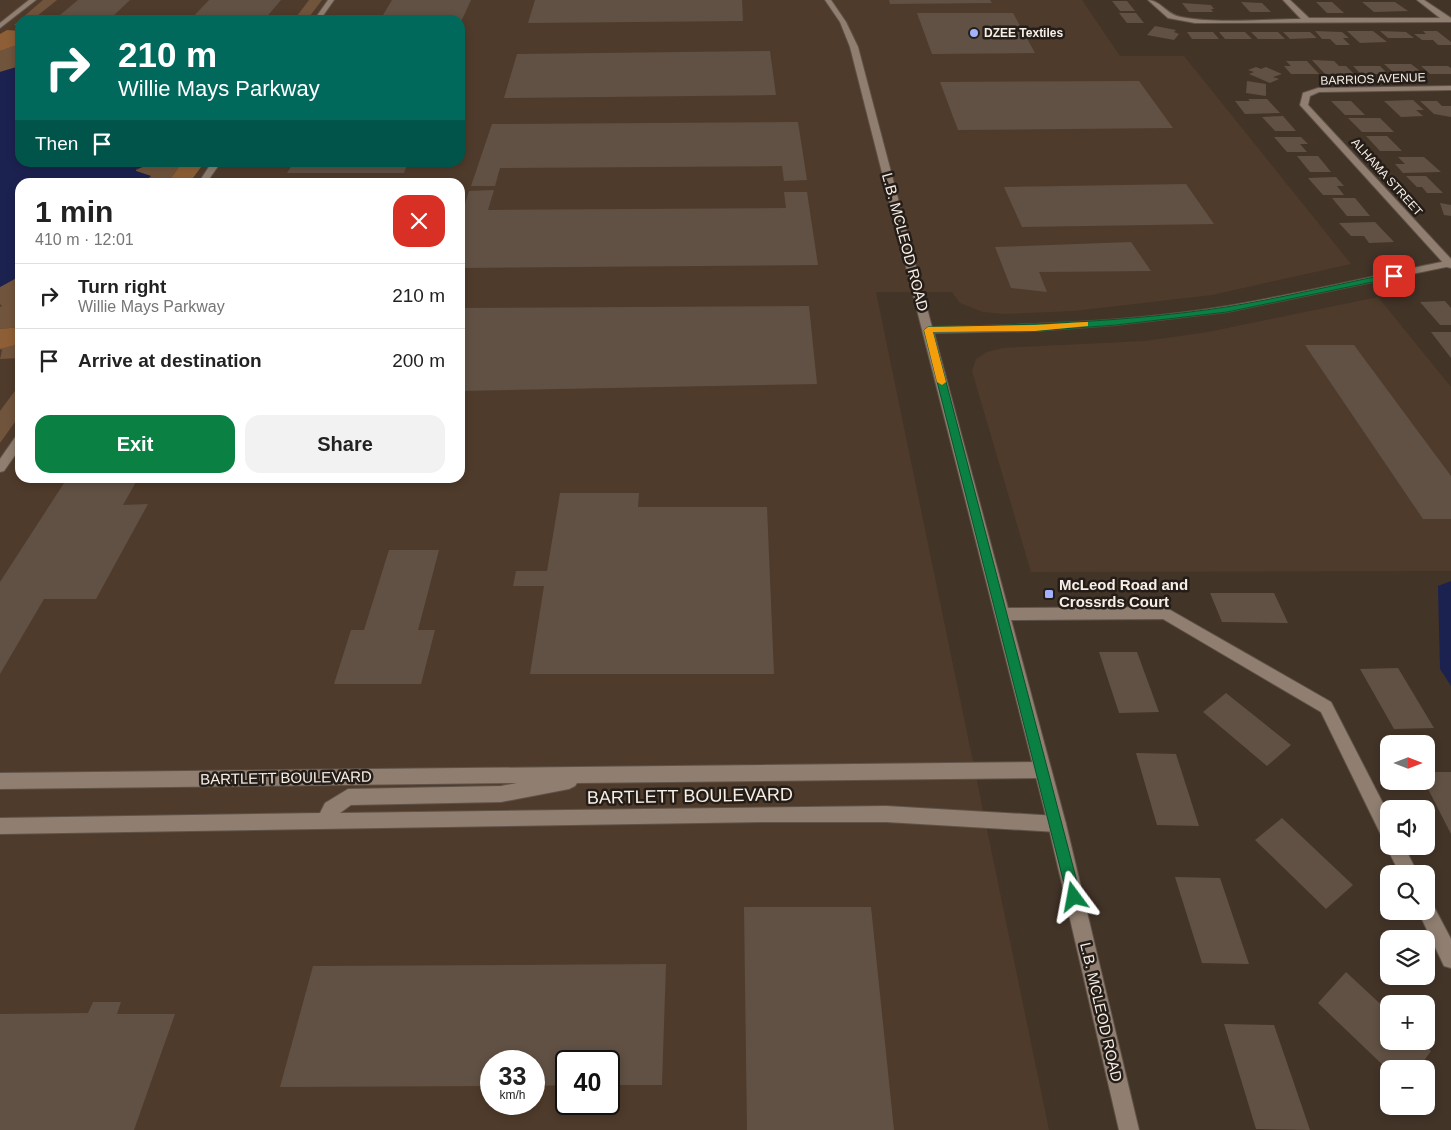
<!DOCTYPE html>
<meta charset="utf-8">
<style>
body{margin:0;font-family:Helvetica,sans-serif;background:#f2f2f2;color:#222;height:100vh;display:flex;flex-direction:column;font-size:19px;white-space:nowrap}
*{box-sizing:border-box;margin:0}
p{font-size:16px;color:#767676}
.icon{flex:none;width:28px;height:28px;fill:none;stroke:currentColor;stroke-width:2;stroke-linecap:round;stroke-linejoin:round}
.map{position:relative;flex:1;overflow:hidden}
.details{position:absolute;left:15px;top:178px;width:450px;height:305px;display:flex;flex-direction:column;background:#fff;border-radius:15px;box-shadow:0 2px 8px #0003}
.details>*{flex:none}
.top-card{position:absolute;left:15px;top:15px;width:450px;height:152px;border-radius:15px;box-shadow:0 2px 8px #0003;background:#00695c;color:#fff;overflow:hidden}
.needle{width:32px;rotate:90deg}
.fabs{position:absolute;left:1380px;top:735px;display:grid;gap:10px}
.fabs a{display:grid;place-items:center;width:55px;height:55px;border-radius:10px;background:#fff;box-shadow:0 2px 8px #0003;font-size:25px}
.speed{position:absolute;left:480px;top:1050px;display:flex;gap:10px;font-size:25px;font-weight:700;text-align:center}
.speed>*{display:grid;place-content:center;width:65px;height:65px;border-radius:50%;background:#fff;box-shadow:0 2px 8px #0003;line-height:1}
.speed small{font-size:12px;font-weight:400}
.speed .limit{border:2px solid #111;border-radius:8px;background:#fff;color:#111}
.pin{position:absolute;display:grid;place-items:center;width:42px;height:42px;color:#fff;margin:-21px;border-radius:10px;box-shadow:0 2px 8px #0006}
.me{position:absolute;width:55px;margin:-28px;rotate:347deg;stroke-linejoin:round;filter:drop-shadow(0 0 4px #0008)}
.turn{display:flex;align-items:center;gap:18px;height:105px;padding:0 20px;font-size:22px}
.turn .icon{width:65px;height:65px;stroke-width:2.5}
.turn b{display:block;font-size:35px;line-height:42px}
.then{display:flex;align-items:center;height:48px;padding:0 20px;background:#0003;gap:10px;font-size:19px}
.round{display:grid;place-items:center;flex:none;width:52px;height:52px;border-radius:15px;background:#f2f2f2}
.head{display:flex;align-items:center;justify-content:space-between;height:85px;padding:0 20px}
h1{font-size:30px;font-weight:700;line-height:38px}
.primary-button{display:flex;gap:10px;margin-top:auto;padding:10px 20px}
.primary-button a{flex:1;height:58px;border-radius:15px;background:#0b8043;color:#fff;font-size:20px;font-weight:700;line-height:58px;text-align:center}
.primary-button a+a{background:#f2f2f2;color:#222}
ul{padding:0;list-style:none}
li{display:flex;align-items:center;gap:15px;height:65px;padding:0 20px;border-top:1px solid #e0e0e0}
li div{flex:1}
li b{display:block;font-size:19px}
li em{font-style:normal}
.map>svg:first-child{display:block}
.built{fill:#4f3b2b;fill-rule:evenodd}
.green{fill:#71543c}
.forest{fill:#8e5f36}
.water{fill:#1c2250}
.building{fill:#615144}
.lines{fill:none;stroke-linecap:round;stroke-linejoin:round}
.minor-casing{stroke:#5f5248;stroke-width:2}
.tertiary-casing{stroke:#5f5248;stroke-width:2}
.minor{fill:#907f71;fill-rule:evenodd}
.tertiary{fill:#907f71;fill-rule:evenodd}
.route{fill:#0b8043;stroke:#07532c}
.slow{fill:#f59e0b}
.poi-dot{fill:#a2b2fd;stroke:#241d18;stroke-width:2}
.labels{text-anchor:middle;stroke-width:5;stroke-linejoin:round;paint-order:stroke}
.far-poi-label{font-size:12px;font-weight:bold;fill:#f7eee6;stroke:#241d18;text-anchor:start}
.far-street-label{font-size:12px;fill:#f7eee6;stroke:#241d18}
.street-label{font-size:15px;fill:#f7eee6;stroke:#241d18}
.poi-label{font-size:15px;font-weight:bold;fill:#f7eee6;stroke:#241d18;text-anchor:start}
.near-street-label{font-size:18px;fill:#f7eee6;stroke:#241d18}
</style>
<div class="map">
<svg width="1451" height="1130" viewBox="0 0 1451 1130">
<rect width="100%" height="100%" fill="#433428"/>
<g class="built">
<path d="M0 0H1082L1120 56H1184L1351 264 1212 295 1074 311 1005 314 983 312 960 303 952 292H876L1049 1130H0ZM20 20H460V162H20ZM20 182H460V478H20ZM491 1061H534V1104H491ZM566 1061H609V1104H566Z"/>
<path d="M1378 297 1451 387V571L1031 572 972 371 976 359 987 352 1003 348 1145 341 1208 332Z"/>
</g>
<g class="green">
<path d="M43 0H57L32 20H20V26L14 25Z"/>
<path d="M309 0H322L307 20H294Z"/>
<path d="M20 44V66L0 72V51Z"/>
<path d="M149 163H182L168 182H144L151 176 135 171Z"/>
<path d="M20 276V327L0 329V307L2 306 0 304V287Z"/>
<path d="M20 344V358L0 359 2 350 0 349Z"/>
<path d="M20 384V415L0 443V411Z"/>
</g>
<g class="forest">
<path d="M7 30 20 31V44L0 51V34Z"/>
<path d="M182 163H204L190 182H168Z"/>
<path d="M20 327V344L0 349V329Z"/>
</g>
<g class="water">
<path d="M20 66V162L156 163 136 169V171L151 176 144 182H20V276L0 287V72Z"/>
<path d="M1451 581V686L1440 669 1438 586Z"/>
</g>
<g class="building">
<path d="M78 0H130L109 20H54Z"/>
<path d="M209 0H281L264 20H190Z"/>
<path d="M392 0H471L460 24V20H380Z"/>
<path d="M535 0H742L743 21 528 23Z"/>
<path d="M889 0H990L992 3 890 4Z"/>
<path d="M1112 1H1127L1135 11H1120Z"/>
<path d="M1241 2 1262 3 1271 12H1250Z"/>
<path d="M1316 2H1332L1344 13H1327Z"/>
<path d="M1362 2H1395L1408 11 1374 12Z"/>
<path d="M1182 3 1211 5 1214 9H1211L1213 12H1189Z"/>
<path d="M917 13H1013L1035 53 932 54Z"/>
<path d="M1119 13H1136L1144 23H1127Z"/>
<path d="M1155 26 1176 30 1174 32 1179 34 1174 40 1147 35Z"/>
<path d="M1315 31 1342 32 1349 38H1343L1350 45H1336L1330 39H1322Z"/>
<path d="M1347 31H1373L1387 42 1360 43Z"/>
<path d="M1380 31 1406 32 1414 38H1388Z"/>
<path d="M1423 31H1437L1451 42V45H1438L1433 40H1422L1414 34H1426Z"/>
<path d="M1187 32H1213L1219 39H1192Z"/>
<path d="M1219 32H1245L1252 39H1225Z"/>
<path d="M1251 32H1278L1285 39H1258Z"/>
<path d="M1283 32H1310L1317 38 1290 39Z"/>
<path d="M770 51 776 95 504 98 517 54Z"/>
<path d="M1312 60 1334 61 1339 66H1346L1354 74H1325Z"/>
<path d="M1286 61H1307L1319 74H1291L1284 66H1291Z"/>
<path d="M1384 64H1411L1420 71 1395 74Z"/>
<path d="M1353 66H1380L1388 74H1361Z"/>
<path d="M1421 66H1448L1451 68V74H1430Z"/>
<path d="M1256 67 1261 69 1266 67 1282 74 1273 77 1279 79 1270 83 1249 74 1254 72 1248 70Z"/>
<path d="M1139 81 1173 128 958 130 940 82Z"/>
<path d="M1247 81 1266 84V96L1246 93Z"/>
<path d="M1248 99H1267L1280 113 1245 114 1235 101H1250Z"/>
<path d="M1413 100 1424 110H1416L1423 116 1401 117 1384 101Z"/>
<path d="M1331 101H1351L1365 115H1345Z"/>
<path d="M1420 101H1437L1442 106H1451V117L1434 114Z"/>
<path d="M1283 116 1296 131H1275L1262 117Z"/>
<path d="M1348 118H1380L1394 132H1362Z"/>
<path d="M798 122 807 180 784 181 782 166 500 168 495 186H471L492 124Z"/>
<path d="M1366 136H1387L1402 151H1380Z"/>
<path d="M1274 137H1301L1308 144H1300L1307 152H1287Z"/>
<path d="M1297 156H1318L1331 172H1310Z"/>
<path d="M1398 157H1424L1441 172 1403 173 1395 164H1405Z"/>
<path d="M294 162H408L404 173H287Z"/>
<path d="M1406 176H1426L1443 193H1427L1422 187H1417Z"/>
<path d="M1336 177 1344 186H1337L1344 195H1323L1308 178Z"/>
<path d="M1186 184 1214 224 1022 227 1004 187Z"/>
<path d="M494 190 488 210 786 208 784 192H807L818 265 460 268V219L469 191Z"/>
<path d="M1332 198H1355L1370 216H1347Z"/>
<path d="M1440 203 1451 205V216L1444 215Z"/>
<path d="M1375 222 1394 242 1369 243 1364 236H1351L1339 223Z"/>
<path d="M1131 242 1151 271 1039 272 1047 292 1011 288 995 247Z"/>
<path d="M1445 301 1451 308V325H1440L1420 302Z"/>
<path d="M809 306 817 384 460 391V308Z"/>
<path d="M1431 332H1451V358Z"/>
<path d="M1305 345H1354L1451 476V519H1423Z"/>
<path d="M66 480H137L123 505 148 504 96 599H44L0 674V582Z"/>
<path d="M560 493H639L638 507H767L774 674H530L544 586H513L516 571H547Z"/>
<path d="M389 550H439L418 630H435L421 684H334L351 630H364Z"/>
<path d="M1210 593H1274L1288 623 1222 622Z"/>
<path d="M1099 652H1137L1159 712 1119 713Z"/>
<path d="M1398 668 1434 728 1394 729 1360 669Z"/>
<path d="M1226 693 1291 745 1267 766 1203 712Z"/>
<path d="M1136 753 1176 754 1199 826 1157 825Z"/>
<path d="M1426 772H1451V834L1424 781H1426Z"/>
<path d="M1282 818 1353 885 1326 909 1255 840Z"/>
<path d="M1175 877 1220 878 1249 964 1202 963Z"/>
<path d="M744 907H871L894 1130H747Z"/>
<path d="M666 964 662 1085H609V1061H566V1085L534 1086V1061H491V1086L280 1087 313 966Z"/>
<path d="M1346 972 1389 1012V1041H1421L1431 1051 1418 1069H1389V1071L1318 1003Z"/>
<path d="M93 1002H121L117 1014H175L134 1130H0V1014L88 1013Z"/>
<path d="M1224 1024 1274 1025 1310 1130 1256 1129Z"/>
</g>
<g class="lines">
<g class="minor-casing">
<g id="minor">
<path d="M29 0H36L0 28V23Z"/>
<path d="M328 0H334L320 20H314Z"/>
<path d="M1148 0C1160 0 1167 15 1181 17 1215 24 1266 19 1301 19L1283 0H1290L1309 18H1440L1417 0H1424L1451 18V22L1195 23 1168 18Z"/>
<path d="M1451 86V90L1319 92 1310 96 1308 105 1451 259V268L1447 267 1300 105 1303 93 1318 88Z"/>
<path d="M212 162H221L207 182H199Z"/>
<path d="M20 435V448L4 471 0 472V459L16 436Z"/>
<path d="M1165 607 1331 702 1389 815V846H1404L1418 874H1400L1386 846 1388 841 1383 839 1321 712 1163 619 1002 620 997 618 995 614 997 610 1002 608Z"/>
<path d="M1043 762 1049 765 1051 770 1049 775 1043 778 577 783 575 786 569 789 501 802 351 805 340 813 886 806 1057 816 1063 818 1066 824 1063 830 1057 832 886 822H766L0 834V818L320 813 325 803 348 789 501 786 517 783 0 789V773Z"/>
<path d="M1426 900 1432 903 1451 939V968L1444 966 1418 911H1426Z"/>
</g>
</g>
<g class="tertiary-casing">
<path id="tertiary" d="M825 0H831L846 22 858 47 932 327C1031 325 1130 322 1228 306 1302 293 1377 275 1451 260V266L1227 312 1116 325 1035 331 934 333 1066 824 1139 1130H1119L1048 824 850 47 840 22Z"/>
</g>
<use href="#minor" class="minor"/>
<use href="#tertiary" class="tertiary"/>
</g>
<path class="route" d="M1394 273 1397 274V277L1227 312 1116 325 1035 331 933 332 1081 897 1079 903 1074 905 1069 903 924 330 928 327C1028 325 1128 322 1226 307 1282 298 1338 284 1394 273Z"/>
<path class="slow" d="M1085 322H1088V326L1035 331 933 332 946 382 942 385 937 382 924 330 928 327 1035 325Z"/>
<g class="poi-dot">
<circle cx="974" cy="33" r="5"/>
<rect x="1044" y="589" width="10" height="10" rx="2.5"/>
</g>
<g class="labels">
<g class="far-poi-label">
<text x="984" y="37">DZEE Textiles</text>
</g>
<g class="far-street-label">
<text transform="translate(1373 79) rotate(-2)" y="4">BARRIOS AVENUE</text>
<text transform="translate(1387 177) rotate(48)" y="4">ALHAMA STREET</text>
</g>
<g class="street-label">
<text transform="translate(905 242) rotate(75)" y="5">L.B. MCLEOD ROAD</text>
<text transform="translate(286 778) rotate(-1)" y="5">BARTLETT BOULEVARD</text>
<text transform="translate(1101 1012) rotate(77)" y="5">L.B. MCLEOD ROAD</text>
</g>
<g class="poi-label">
<text x="1059" y="590">McLeod Road and<tspan x="1059" dy="17">Crossrds Court</tspan></text>
</g>
<g class="near-street-label">
<text transform="translate(690 796) rotate(-1)" y="6">BARTLETT BOULEVARD</text>
</g>
</g>
</svg>
<div class="fabs">
<a><svg class="needle" viewBox="-14 -14 28 28"><path d="M0-13l5 13h-10z" fill="#e53935"/><path d="M0 13l5-13h-10z" fill="#767676"/></svg></a>
<a><svg class="icon" aria-label="sound" viewBox="0 0 24 24"><path d="M4 9h4l5-4v14l-5-4H4zM17 9q2 3 0 6"/></svg></a>
<a><svg class="icon" aria-label="search" viewBox="0 0 24 24"><circle cx="10" cy="10" r="6"/><path d="M15 15l6 6"/></svg></a>
<a><svg class="icon" aria-label="layers" viewBox="0 0 24 24"><path d="M12 4l9 5-9 5-9-5zM3 14l9 5 9-5"/></svg></a>
<a>+</a>
<a>−</a>
</div>
<div class="speed"><div>33<small>km/h</small></div><div class="limit">40</div></div>
<div class="pin" style="left:1394px;top:276px;background:#d93025"><svg class="icon" aria-label="arrive" viewBox="0 0 24 24"><path d="M6 21V4h12l-3 4 3 4H6"/></svg></div>
<svg class="me" style="left:1074px;top:897px" viewBox="-20 -20 40 40"><path d="M0-17L14 15 0 8-14 15z" fill="#0b8043" stroke="#fff" stroke-width="4"/></svg>
<div class="top-card">
<div class="turn"><svg class="icon" aria-label="right" viewBox="0 0 24 24"><path d="M7 20v-9h11M14 6l5 5-5 5"/></svg><div><b>210 m</b>Willie Mays Parkway</div></div>
<div class="then">Then<svg class="icon" aria-label="arrive" viewBox="0 0 24 24"><path d="M6 21V4h12l-3 4 3 4H6"/></svg></div>
</div>
<section class="details">
<div class="head"><div><h1>1 min</h1><p>410 m · 12:01</p></div><a class="round" style="background:#d93025;color:#fff"><svg class="icon" aria-label="close" viewBox="0 0 24 24"><path d="M6 6l12 12M18 6L6 18"/></svg></a></div>
<ul>
<li><svg class="icon" aria-label="right" viewBox="0 0 24 24"><path d="M7 20v-9h11M14 6l5 5-5 5"/></svg><div><b>Turn right</b><p>Willie Mays Parkway</p></div><em>210 m</em></li>
<li><svg class="icon" aria-label="arrive" viewBox="0 0 24 24"><path d="M6 21V4h12l-3 4 3 4H6"/></svg><div><b>Arrive at destination</b></div><em>200 m</em></li>
</ul>
<div class="primary-button"><a>Exit</a><a>Share</a></div>
</section>
</div>
